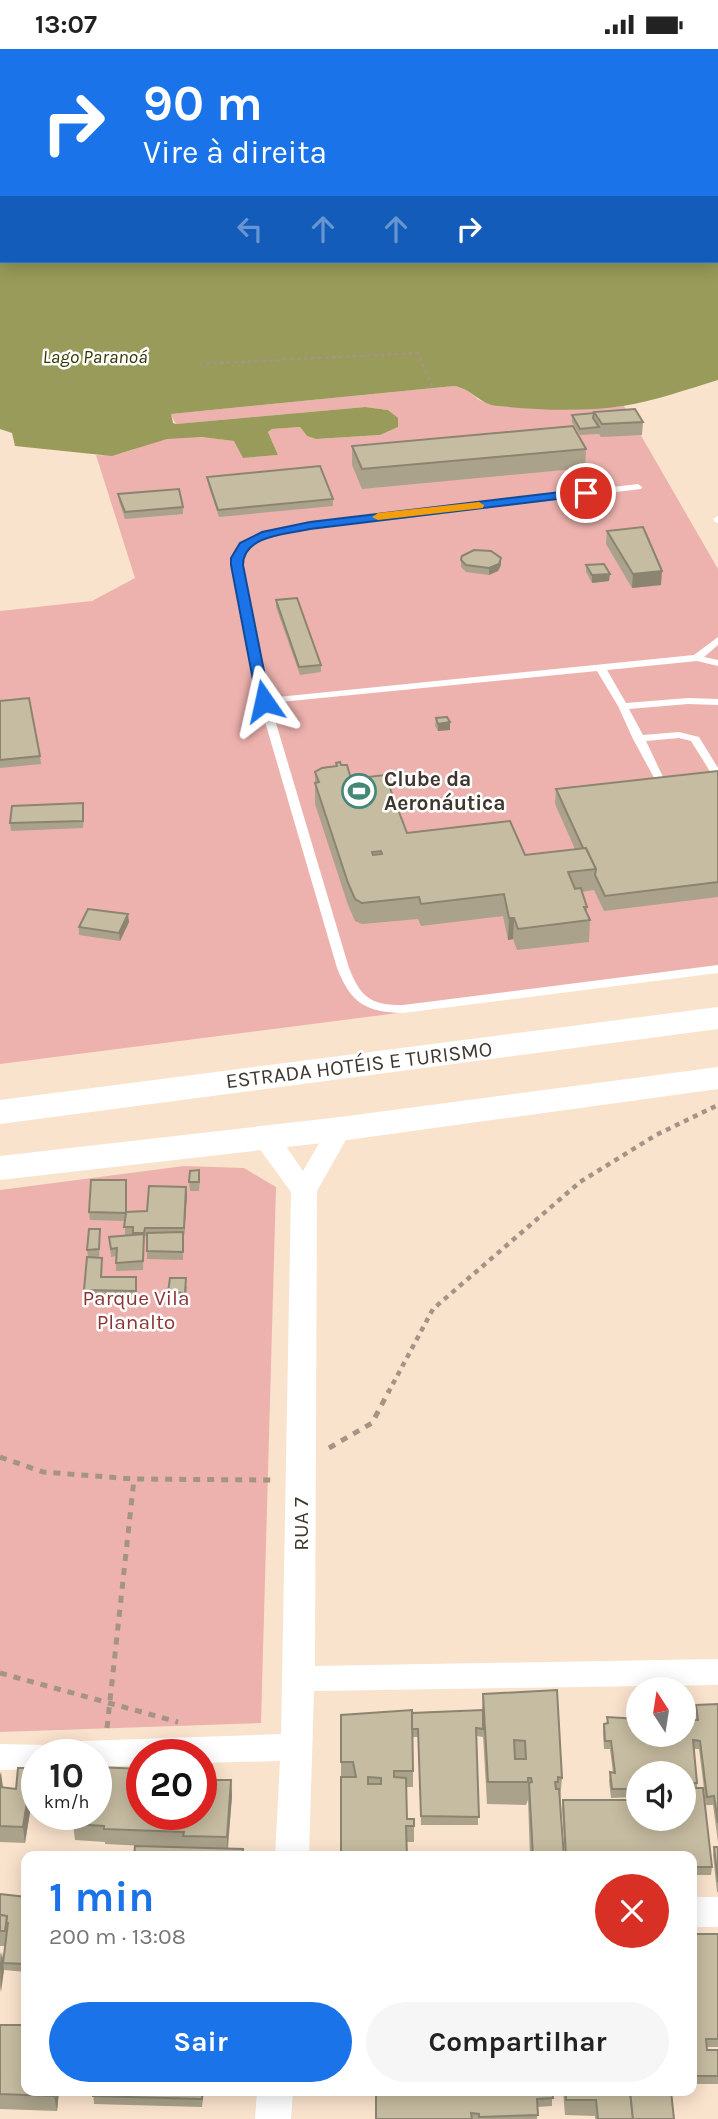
<!DOCTYPE html>
<html lang="pt">
<meta charset="utf-8">
<style>
body{margin:0;font-family:Karla,sans-serif;background:#f6f6f6;color:#222;height:100vh;display:flex;flex-direction:column;font-size:26px;white-space:nowrap}
*{box-sizing:border-box;margin:0}
p{font-size:23px;color:#767676}
.icon{flex:none;width:38px;height:38px;fill:none;stroke:currentColor;stroke-width:2;stroke-linecap:round;stroke-linejoin:round}
.map{position:relative;flex:1;overflow:hidden}
.sheet{position:absolute;left:21px;top:1802px;width:676px;height:245px;display:flex;flex-direction:column;background:#fff;border-radius:14px;box-shadow:0 4px 18px #0003}
.sheet>*{flex:none}
.guide{position:absolute;left:0px;top:0px;width:719px;height:214px;box-shadow:0 4px 18px #0003;background:#1a73e8;color:#fff;overflow:hidden}
.needle{width:46px;rotate:348deg}
.tools{position:absolute;left:626px;top:1628px;display:grid;gap:14px}
.tools a{display:grid;place-items:center;width:70px;height:70px;border-radius:50%;background:#fff;box-shadow:0 4px 18px #0003;font-size:35px}
.speed{position:absolute;left:21px;top:1690px;display:flex;gap:14px;font-size:35px;font-weight:700;text-align:center}
.speed>*{display:grid;place-content:center;width:91px;height:91px;border-radius:50%;background:#fff;box-shadow:0 4px 18px #0003;line-height:1}
.speed small{font-size:18px;font-weight:400}
.speed .limit{border:10px solid #d22;background:#fff;color:#111}
.pin{position:absolute;display:grid;place-items:center;width:60px;height:60px;color:#fff;margin:-30px;border:4px solid #fff;border-radius:50%;box-shadow:0 2px 7px #0007}
.me{position:absolute;width:77px;margin:-38px;rotate:349deg;stroke-linejoin:round;filter:drop-shadow(0 0 5px #0008)}
.turn{display:flex;align-items:center;gap:24px;height:147px;padding:0 28px;font-size:32px}
.turn .icon{width:91px;height:91px;stroke-width:2.5}
.turn b{display:block;font-size:49px;line-height:60px}
.lanes{display:flex;align-items:center;height:66px;padding:0 28px;background:#0003;justify-content:center;gap:35px;direction:ltr}
.lanes .off{opacity:.35}
.round{display:grid;place-items:center;flex:none;width:74px;height:74px;border-radius:37px;background:#f6f6f6}
.headline{display:flex;align-items:center;justify-content:space-between;height:119px;padding:0 28px}
h1{font-size:42px;font-weight:700;line-height:52px;color:#1a73e8}
.primary-button{display:flex;gap:14px;margin-top:auto;padding:14px 28px}
.primary-button a{flex:1;height:80px;border-radius:42px;background:#1a73e8;color:#fff;font-size:28px;font-weight:700;line-height:80px;text-align:center}
.primary-button a+a{background:#f6f6f6;color:#222}
.status{display:flex;justify-content:space-between;align-items:center;height:49px;padding:0 35px;background:#fff;direction:ltr}
.status svg{height:19px;fill:currentColor}
.map>svg:first-child{display:block}
.green{fill:#edb2ae}
.water{fill:#989b59;fill-rule:evenodd}
.lines{fill:none;stroke-linecap:round;stroke-linejoin:round}
.path-far2{stroke:#a59485;stroke-width:2.5;stroke-dasharray:3.5 3.5;stroke-linecap:butt}
.path-far1{stroke:#a59485;stroke-width:4.5;stroke-dasharray:5 5;stroke-linecap:butt}
.path{stroke:#a59485;stroke-width:5;stroke-dasharray:7 7;stroke-linecap:butt}
.service{fill:#fff;fill-rule:evenodd}
.minor{fill:#fff;fill-rule:evenodd}
.secondary{fill:#fff;fill-rule:evenodd}
.wall{fill:#aaa28a;fill-rule:evenodd}
.shaded-wall{fill:#8b8471}
.building{fill:#c6bca1;stroke:#8b8471;stroke-width:2;fill-rule:evenodd}
.route{fill:#1a73e8;stroke:#114b97;stroke-width:2}
.slow{fill:#f59e0b}
.labels{text-anchor:middle;stroke-width:5;stroke-linejoin:round;paint-order:stroke}
.far-water-label{font-size:19px;font-style:italic;fill:#363700;stroke:#fff}
.poi-label{font-size:21px;font-weight:bold;fill:#3f362e;stroke:#fff;text-anchor:start}
.street-label{font-size:21px;fill:#3f362e;stroke:#fff}
.park-label{font-size:21px;fill:#8b3535;stroke:#fff}
</style>
<div class="status"><b>13:07</b><svg viewBox="0 0 49 12"><path d="M0 12V9h3v3zM5 12V6h3v6zM10 12V3h3v9zM15 12V0h3v12zM26 1h20v11H26zM47 4h2v5h-2z"/></svg></div>
<div class="map">
<svg width="718" height="2070" viewBox="0 0 718 2070">
<rect width="100%" height="100%" fill="#fae3cd"/>
<g class="green">
<path d="M454 337 464 339 479 351 495 357 581 360 624 357 718 520V923L0 1015V562L92 552 135 529 96 406C127 408 138 396 166 390 189 385 211 389 234 392L237 394 243 409 278 406 268 383 272 380 300 378 307 387 316 390 380 386 397 378 398 370 388 361 365 358 176 375 170 365Z"/>
<path d="M184 1117 244 1119 276 1138 261 1674 0 1683V1141Z"/>
</g>
<path class="water" d="M0 0H718V331C688 340 655 352 623 357 583 363 538 361 498 357 480 356 471 339 454 337L171 365 173 374 176 375 365 358 388 361 398 369V378L380 386 316 390 307 387 300 378 272 380 268 383 278 406 243 409 234 392 201 388 167 390 112 407 15 397 12 384 0 380ZM2 2H718V212H2Z"/>
<g class="lines">
<path class="path-far2" d="M199 315 418 304 433 339"/>
<path class="path-far1" d="M388 1344 433 1260 580 1133 656 1086 718 1056"/>
<g class="path">
<path d="M329 1399 372 1374 389 1342"/>
<path d="M0 1408 43 1423 134 1430 273 1431"/>
<path d="M0 1624 178 1673"/>
<path d="M107 1679 134 1430"/>
</g>
<g class="service">
<path d="M638 435 642 438 641 440 294 482C272 487 246 490 242 516L268 649 694 606 718 588V596L704 608 718 611V617L697 612 607 621 626 654 688 649 718 650V656L688 655 629 660 643 686 679 683 699 688 718 719V732L708 735 703 732 709 728 711 724 691 692 679 689 646 692 663 728 674 737 669 740 658 736 633 690 618 657 597 622 270 654 349 919C361 949 371 956 403 956L718 916V924L403 964C365 963 351 954 337 919L259 652 232 516C237 485 268 482 294 476Z"/>
<path d="M718 467V474L715 473 713 470Z"/>
</g>
<g class="minor">
<path d="M340 1072 349 1074 352 1080 317 1142 315 1617 718 1610V1636L314 1642 309 1808H275L280 1712 201 1714V1706H142V1716L96 1718V1706H37V1720L0 1721V1695L44 1696 53 1693 281 1685 291 1143 251 1088 255 1082C278 1076 291 1106 303 1122L331 1074Z"/>
<rect x="691" y="1848" width="27" height="30"/>
<path d="M257 2042H293L291 2070H255Z"/>
</g>
<g class="secondary">
<path d="M718 958V980L0 1075V1051Z"/>
<path d="M718 1018V1040L340 1092 0 1131V1107L340 1068Z"/>
</g>
</g>
<g class="wall">
<path d="M594 363 643 373 642 386 601 388 599 385 580 386 572 373V366L594 364Z"/>
<path d="M352 397 586 400 585 419 362 440 352 416Z"/>
<path d="M207 428 333 450V457L219 468 208 435Z"/>
<path d="M118 445 183 458V465L125 470 119 452Z"/>
<path d="M607 482 661 536 632 539 606 495Z"/>
<path d="M501 509V516L498 522 489 526 466 523 461 518V511Z"/>
<path d="M586 516 609 532 592 534 586 523Z"/>
<path d="M276 551 321 616V623L300 626 276 558Z"/>
<path d="M0 652 40 707 41 715 0 719Z"/>
<path d="M436 669 450 673V681L438 682 435 677Z"/>
<path d="M336 714 341 716 351 730 407 784 525 806 575 800 555 755 556 740 718 722V848L604 862 594 841 582 843 587 858V864L590 871 589 893 517 901 513 890 508 891 503 867 421 877 418 870 362 875 355 872 348 856 315 755V723L336 717Z"/>
<path d="M84 762 83 779 11 782 10 774Z"/>
<path d="M129 873 120 892 79 886V878Z"/>
<path d="M200 1129 199 1142H190L189 1133Z"/>
<path d="M126 1131 127 1163 147 1162 187 1146 184 1187H183V1211L147 1210V1187H145L144 1192 143 1221 116 1222V1207L111 1208 109 1188 125 1186V1172L90 1171 89 1163Z"/>
<path d="M100 1180 99 1208H95L102 1209V1228L137 1237 136 1250 85 1249 84 1241 88 1208 87 1201Z"/>
<path d="M187 1237 186 1252 168 1251V1243Z"/>
<path d="M483 1645 562 1729 560 1751 564 1808H530L528 1751 526 1756 487 1755 483 1686V1688L477 1687 478 1776H421L418 1688H413V1738H406L407 1770H414V1793H407L341 1808V1666L482 1661Z"/>
<path d="M718 1655V1793L713 1756H706L699 1700H694L697 1734V1739L712 1818 711 1826H691V1808H565L562 1759 563 1751H633L634 1742 633 1748 611 1749 609 1732 610 1723 613 1724 610 1700H604L603 1683 604 1675 607 1674V1668L639 1685 685 1665 693 1671H696V1656ZM639 1724H684V1769H639Z"/>
<path d="M37 1716V1763H30L25 1794 0 1793V1723L3 1739 16 1740 32 1719Z"/>
<path d="M231 1731 232 1747 228 1800H243V1808H134L166 1798 105 1795V1793L75 1791 73 1775 142 1766Z"/>
<path d="M714 1798H718V1843H717L713 1806Z"/>
<path d="M0 1845 26 1848V1923L4 1921 0 1943V1903L3 1911 5 1897H0Z"/>
<path d="M691 1885H718V1998H707V2001H718V2035H691Z"/>
<path d="M0 1976 26 2042H59L57 2062 0 2060Z"/>
<path d="M93 2042H204L202 2058 94 2055Z"/>
<path d="M552 2042V2057L537 2058V2070H376Z"/>
<path d="M563 2042H671L674 2070H595V2067L565 2066Z"/>
</g>
<g class="shaded-wall">
<path d="M501 509V516L498 522 489 526V519Z"/>
<path d="M662 522 661 536 632 539 633 525Z"/>
<path d="M610 525 609 532 592 534V526Z"/>
<path d="M450 673V681L438 682V675Z"/>
<path d="M128 865 129 873 120 892 119 884Z"/>
<path d="M509 869H514L513 890 508 891Z"/>
<path d="M186 1138 187 1146 184 1187V1179Z"/>
<path d="M1 1723 3 1739 0 1750V1727Z"/>
<path d="M231 1731 232 1747 227 1804V1788Z"/>
<path d="M28 1747 30 1763 25 1794 23 1778Z"/>
<path d="M2 1903 4 1921 1 1943 0 1915Z"/>
<path d="M55 2042H59L57 2062 54 2047Z"/>
</g>
<g class="building">
<path d="M635 360 643 373 602 375 594 363Z"/>
<path d="M594 364 593 369 599 378 580 380 572 366Z"/>
<path d="M573 377 586 400 362 420 352 397Z"/>
<path d="M320 417 333 450 218 461 207 428Z"/>
<path d="M179 440 183 458 125 463 118 445Z"/>
<path d="M643 478 662 522 633 525 607 482Z"/>
<path d="M474 501 491 502 501 509 499 515 489 519 466 516 461 511 462 507Z"/>
<path d="M604 515 610 525 592 526 586 516Z"/>
<path d="M297 549 321 616 299 618 276 551Z"/>
<path d="M29 649 40 707 0 711V652Z"/>
<path d="M447 668 450 673 438 675 436 669Z"/>
<path d="M340 713 341 716H347L351 730 385 726 407 784 510 772 525 806 586 799 596 820 568 823 575 840 581 839 582 843 587 858H584L590 871 518 880 514 869H509L504 845 421 855 419 848 362 854 355 850 348 834 315 734 319 733 315 723 322 719 337 717 336 714ZM381 802 382 805 373 806 372 803Z"/>
<path d="M718 722V833L605 847 595 826 596 820 586 799H583L556 740Z"/>
<path d="M83 754V772L10 774 12 757Z"/>
<path d="M88 860 128 865 119 884 79 878Z"/>
<path d="M199 1121V1133H189L190 1122Z"/>
<path d="M91 1131H126V1163L147 1162 149 1137 186 1138 184 1179H145L144 1184H133V1178H124L126 1164 89 1163Z"/>
<path d="M89 1180H100L99 1200 87 1201Z"/>
<path d="M183 1183V1203L147 1202V1184Z"/>
<path d="M144 1185 143 1212 116 1214 117 1199 111 1200 109 1188Z"/>
<path d="M87 1208 102 1209 101 1228H136V1242L84 1241Z"/>
<path d="M170 1229H186L185 1244 168 1243Z"/>
<path d="M557 1641 562 1729 558 1728V1733H555L556 1740H559L564 1808H533L529 1734 532 1733 531 1729H528V1733H488L483 1645ZM514 1691 525 1692 526 1710H515Z"/>
<path d="M718 1655V1774L714 1747 707 1748 700 1692 693 1691 697 1734H684V1724H639V1734H633L634 1740H612L610 1723 615 1724 611 1692H605L604 1675 608 1674 607 1668 639 1670V1685H684V1658L685 1665 692 1666 693 1671H698L696 1656Z"/>
<path d="M412 1661 413 1722H394V1728L406 1729 407 1770H414V1777H406L407 1808H341V1728H356L353 1713H341V1666ZM368 1728 381 1729V1735H368Z"/>
<path d="M483 1661V1680L476 1679 479 1768 421 1767 418 1680H412V1664Z"/>
<path d="M33 1716H37V1747H28L23 1778 0 1777V1738L16 1740 18 1719H32Z"/>
<path d="M96 1718 142 1720V1766H201V1731H231L227 1788 183 1787 184 1783 104 1780V1777L73 1775 75 1766H96Z"/>
<path d="M684 1739H703L712 1818H691V1808H566L563 1751H635L634 1742H639V1769H684Z"/>
<path d="M135 1797 243 1800 242 1808H134Z"/>
<path d="M714 1798H718V1833Z"/>
<path d="M0 1845 26 1848V1915L3 1914 8 1874H6L7 1867 0 1866Z"/>
<path d="M0 1866 7 1867 5 1882H0Z"/>
<path d="M691 1885H718V1990H706L707 2001H718V2027H691Z"/>
<path d="M0 1976H26V2042H55L54 2047 0 2045Z"/>
<path d="M93 2042H202V2050L93 2047Z"/>
<path d="M376 2042H552L553 2049 537 2050 538 2066 479 2068V2065L471 2064 472 2070H376Z"/>
<path d="M566 2042H630L633 2070H598L596 2051H566Z"/>
<path d="M630 2042H671L674 2070H633Z"/>
</g>
<path class="route" d="M586 440 592 444 590 446 310 480C288 485 243 486 243 516L270 652 264 656 257 652 231 516V509L240 494 262 483 310 473Z"/>
<path class="slow" d="M479 453 484 456 483 459 378 471 372 468 378 464Z"/>
<defs>
<g id="stadium-ring" transform="scale(1.75)"><circle r="9.5" fill="#fff" stroke="#458777" stroke-width="1.5"/><path d="M0-5a6.5 5 0 1 0 0 10a6.5 5 0 1 0 0-10ZM-3.5-1.8h7v3.6h-7Z" fill="#458777"/></g>
</defs>
<g fill-rule="evenodd">
<use href="#stadium-ring" x="359" y="742"/>
</g>
<g class="labels">
<g class="far-water-label">
<text x="95" y="314">Lago Paranoá</text>
</g>
<g class="poi-label">
<text x="384" y="737">Clube da<tspan x="384" dy="24">Aeronáutica</tspan></text>
</g>
<g class="street-label">
<text transform="translate(359 1016) rotate(-7)" y="7">ESTRADA HOTÉIS E TURISMO</text>
<text transform="translate(301 1475) rotate(-90)" y="7">RUA 7</text>
</g>
<g class="park-label">
<text x="136" y="1256">Parque Vila<tspan x="136" dy="24">Planalto</tspan></text>
</g>
</g>
</svg>
<div class="tools">
<a><svg class="needle" viewBox="-14 -14 28 28"><path d="M0-13l5 13h-10z" fill="#e53935"/><path d="M0 13l5-13h-10z" fill="#767676"/></svg></a>
<a><svg class="icon" aria-label="sound" viewBox="0 0 24 24"><path d="M4 9h4l5-4v14l-5-4H4zM17 9q2 3 0 6"/></svg></a>
</div>
<div class="speed"><div>10<small>km/h</small></div><div class="limit">20</div></div>
<div class="pin" style="left:586px;top:444px;background:#d93025"><svg class="icon" aria-label="arrive" viewBox="0 0 24 24"><path d="M6 21V4h12l-3 4 3 4H6"/></svg></div>
<svg class="me" style="left:264px;top:652px" viewBox="-20 -20 40 40"><path d="M0-17L14 15 0 8-14 15z" fill="#1a73e8" stroke="#fff" stroke-width="4"/></svg>
<div class="guide">
<div class="turn"><svg class="icon" aria-label="right" viewBox="0 0 24 24"><path d="M7 20v-9h11M14 6l5 5-5 5"/></svg><div><b>90 m</b>Vire à direita</div></div>
<div class="lanes"><svg class="icon off" aria-label="left" viewBox="0 0 24 24"><path d="M17 20v-9H6M10 6l-5 5 5 5"/></svg><svg class="icon off" aria-label="ahead" viewBox="0 0 24 24"><path d="M12 20V5M6 11l6-6 6 6"/></svg><svg class="icon off" aria-label="ahead" viewBox="0 0 24 24"><path d="M12 20V5M6 11l6-6 6 6"/></svg><svg class="icon" aria-label="right" viewBox="0 0 24 24"><path d="M7 20v-9h11M14 6l5 5-5 5"/></svg></div>
</div>
<section class="sheet">
<div class="headline"><div><h1>1 min</h1><p>200 m · 13:08</p></div><a class="round" style="background:#d93025;color:#fff"><svg class="icon" aria-label="close" viewBox="0 0 24 24"><path d="M6 6l12 12M18 6L6 18"/></svg></a></div>
<div class="primary-button"><a>Sair</a><a>Compartilhar</a></div>
</section>
</div>
